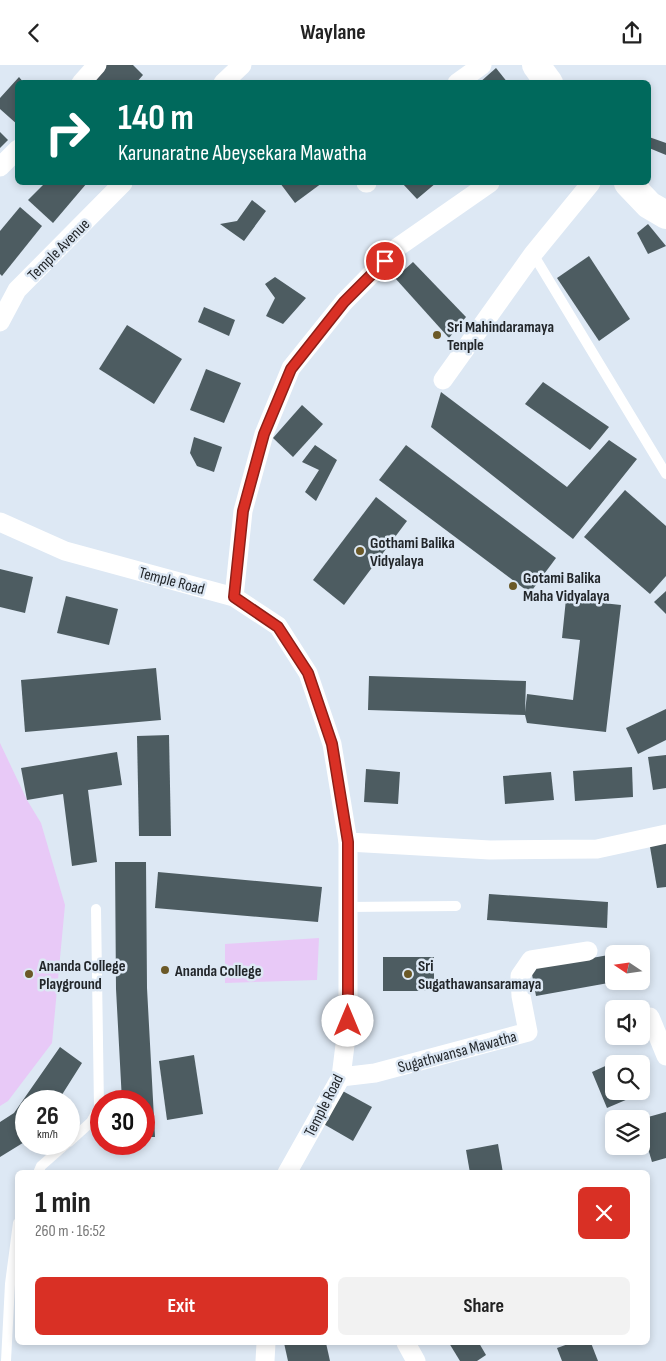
<!DOCTYPE html>
<meta charset="utf-8">
<style>
body{margin:0;font-family:"Sofia Sans Condensed",sans-serif;background:#f2f2f2;color:#222;height:100vh;display:flex;flex-direction:column;font-size:19px;white-space:nowrap}
*{box-sizing:border-box;margin:0}
p{font-size:16px;color:#767676}
.icon{flex:none;width:28px;height:28px;fill:none;stroke:currentColor;stroke-width:2;stroke-linecap:round;stroke-linejoin:round}
.map{position:relative;flex:1;overflow:hidden}
.panel{position:absolute;left:15px;top:1105px;width:635px;height:175px;display:flex;flex-direction:column;background:#fff;border-radius:8px;box-shadow:0 2px 8px #0003}
.panel>*{flex:none}
.hud{position:absolute;left:15px;top:15px;width:636px;height:105px;border-radius:8px;box-shadow:0 2px 8px #0003;background:#00695c;color:#fff;overflow:hidden}
.needle{width:32px;rotate:283deg}
.fabs{position:absolute;left:605px;top:880px;display:grid;gap:10px}
.fabs a{display:grid;place-items:center;width:45px;height:45px;border-radius:8px;background:#fff;box-shadow:0 2px 8px #0003;font-size:25px}
.speed{position:absolute;left:15px;top:1025px;display:flex;gap:10px;font-size:25px;font-weight:700;text-align:center}
.speed>*{display:grid;place-content:center;width:65px;height:65px;border-radius:50%;background:#fff;box-shadow:0 2px 8px #0003;line-height:1}
.speed small{font-size:12px;font-weight:400}
.speed .limit{border:8px solid #d22;background:#fff;color:#111}
.pin{position:absolute;display:grid;place-items:center;width:42px;height:42px;color:#fff;margin:-21px;border:2px solid #fff;border-radius:50%;box-shadow:0 1px 5px #0007}
.me{position:absolute;width:55px;margin:-28px;rotate:0deg;stroke-linejoin:round;filter:drop-shadow(0 0 4px #0008)}
.turn{display:flex;align-items:center;gap:18px;height:105px;padding:0 20px;font-size:22px}
.turn .icon{width:65px;height:65px;stroke-width:2.5}
.turn b{display:block;font-size:35px;line-height:42px}
.round{display:grid;place-items:center;flex:none;width:52px;height:52px;border-radius:8px;background:#f2f2f2}
.head{display:flex;align-items:center;justify-content:space-between;height:85px;padding:0 20px}
h1{font-size:30px;font-weight:700;line-height:38px}
.button{display:flex;gap:10px;margin-top:auto;padding:10px 20px}
.button a{flex:1;height:58px;border-radius:8px;background:#d93025;color:#fff;font-size:20px;font-weight:700;line-height:58px;text-align:center}
.button a+a{background:#f2f2f2;color:#222}
header{display:flex;justify-content:space-between;align-items:center;height:65px;padding:0 20px;background:#fff;font-size:22px;font-weight:700}
.map>svg:first-child{display:block}
.grass{fill:#e8c9f7}
.building{fill:#4d5c61}
.lines{fill:none;stroke-linecap:round;stroke-linejoin:round}
.service{stroke:#fff;stroke-width:10}
.minor{stroke:#fff;stroke-width:19}
.secondary{stroke:#fff;stroke-width:28}
.route-casing{stroke:#8d1f18;stroke-width:12}
.route{stroke:#d93025;stroke-width:9}
.poi-dot{fill:#6b5927;stroke:#dde8f4;stroke-width:2}
.labels{text-anchor:middle;stroke-width:5;stroke-linejoin:round;paint-order:stroke}
.street-label{font-size:16px;fill:#22262a;stroke:#dde8f4}
.poi-label{font-size:16px;font-weight:bold;fill:#22262a;stroke:#dde8f4;text-anchor:start}
</style>
<header><svg class="icon" aria-label="back" viewBox="0 0 24 24"><path d="M15 5l-7 7 7 7"/></svg>Waylane<svg class="icon" aria-label="share" viewBox="0 0 24 24"><path d="M12 15V3M7 8l5-5 5 5M5 13v7h14v-7"/></svg></header>
<div class="map">
<svg width="666" height="1296" viewBox="0 0 666 1296">
<rect width="100%" height="100%" fill="#dde8f4"/>
<g class="grass">
<path d="M0 678 27 735 41 758 65 840 52 978 8 1036 0 1041Z"/>
<path d="M319 873 317 915 225 918V879Z"/>
</g>
<g class="building">
<path d="M99 0H133L143 10 136 18H95L88 11Z"/>
<path d="M496 3 508 18H479Z"/>
<path d="M19 12 24 18H18V60L0 44V33Z"/>
<path d="M0 67 8 75 0 83Z"/>
<path d="M649 72 666 78V90L649 83Z"/>
<path d="M45 118H87L53 158 28 135Z"/>
<path d="M280 118H322L295 138Z"/>
<path d="M402 118H436L417 134Z"/>
<path d="M252 135 266 146 244 176 220 159 237 156Z"/>
<path d="M20 142 42 161 2 211 0 209V166Z"/>
<path d="M648 159 666 181 648 189 637 168Z"/>
<path d="M589 191 630 254 599 276 557 213Z"/>
<path d="M413 197 466 252 449 273 395 213Z"/>
<path d="M275 212 306 233 283 259 266 251 275 233 265 219Z"/>
<path d="M204 242 235 255 229 271 198 257Z"/>
<path d="M127 260 182 294 154 339 99 304Z"/>
<path d="M206 304 241 318 224 358 190 345Z"/>
<path d="M543 317 609 362 590 385 525 339Z"/>
<path d="M441 327 567 422 609 375 637 394 573 474 431 362Z"/>
<path d="M302 340 323 359 293 392 273 373Z"/>
<path d="M194 372 222 382 214 407 197 401 190 388Z"/>
<path d="M315 380 337 395 316 436 305 427 319 405 302 397Z"/>
<path d="M406 380 556 493 530 528 379 415Z"/>
<path d="M625 425 666 461V511L650 529 584 472Z"/>
<path d="M376 432 407 456 344 540 313 515Z"/>
<path d="M0 504 33 512 25 548 0 542Z"/>
<path d="M666 526V549L654 537Z"/>
<path d="M66 531 118 544 109 580 57 568Z"/>
<path d="M566 534 621 540 606 667 527 658 525 650 368 645 369 611 526 616 525 647 527 629 573 635 580 575 562 573Z"/>
<path d="M156 603 161 655 25 667 21 615Z"/>
<path d="M666 644V675L638 689 626 663Z"/>
<path d="M169 670 171 771H139L137 671Z"/>
<path d="M117 687 122 720 88 725 97 797 72 801 63 729 27 735 21 703Z"/>
<path d="M666 690V723L653 725 648 692Z"/>
<path d="M632 702 633 732 575 736 573 706Z"/>
<path d="M366 704 400 707 398 739 364 737Z"/>
<path d="M551 707 554 735 505 739 503 711Z"/>
<path d="M666 773V822L657 823 649 776Z"/>
<path d="M115 797H146L147 923 155 1072H144V1036H122L116 924Z"/>
<path d="M158 807 322 822 318 857 155 843Z"/>
<path d="M489 829 608 837 607 863 487 855Z"/>
<path d="M614 889V917L536 931 531 904Z"/>
<rect x="383" y="892" width="51" height="34"/>
<path d="M60 982 82 998 58 1036H26V1076L0 1092V1057L14 1048Z"/>
<path d="M194 990 203 1049 167 1055 159 996Z"/>
<path d="M612 998 614 1002V1026H624L628 1034 607 1043 592 1007Z"/>
<path d="M339 1024 372 1042 353 1076 320 1057Z"/>
<path d="M666 1047V1093L652 1097 641 1060V1054Z"/>
<path d="M498 1079 503 1108H470L466 1085Z"/>
<path d="M284 1278H326L330 1296H288Z"/>
<path d="M449 1278H479L486 1290 477 1296H460Z"/>
<path d="M571 1278H591L598 1296H562L557 1283Z"/>
</g>
<g class="lines">
<g class="service">
<path d="M533 189 666 409"/>
<path d="M348 842 456 841"/>
<path d="M69 1077 91 1057 99 1043 96 844"/>
<path d="M38 1108 41 1101 66 1079"/>
<path d="M6 1296 10 1219 18 1158"/>
</g>
<g class="minor">
<path d="M81 18 97 0"/>
<path d="M223 18 242 0"/>
<path d="M457 18 482 0"/>
<path d="M0 102 18 84"/>
<path d="M366 118H367"/>
<path d="M0 257 17 225 123 118"/>
<path d="M443 315 533 189 591 118"/>
<path d="M0 457 65 486 234 532 278 561 308 608 332 679 348 777V956L341 1012 287 1108"/>
<path d="M234 532 243 446 264 369 291 303 344 237 398 182 490 118"/>
<path d="M348 777 490 785 597 784 666 769"/>
<path d="M650 952 666 991"/>
<path d="M341 1012 375 1008 528 967 521 931 520 911 531 895 588 886"/>
<path d="M406 1278 416 1296"/>
<path d="M265 1296 266 1278"/>
</g>
<g class="secondary">
<path d="M536 0 549 18"/>
<path d="M628 118 649 140 666 150"/>
</g>
</g>
<g class="lines">
<g class="route-casing">
<path id="route" d="M348 956V777L332 679 308 608 278 562 234 532 243 446 264 369 291 304 344 237 385 196"/>
</g>
<use href="#route" class="route"/>
</g>
<g class="poi-dot">
<circle cx="437" cy="270" r="5"/>
<circle cx="360" cy="486" r="5"/>
<circle cx="513" cy="521" r="5"/>
<circle cx="165" cy="905" r="5"/>
<circle cx="29" cy="909" r="5"/>
<circle cx="408" cy="909" r="5"/>
</g>
<g class="labels">
<g class="street-label">
<text transform="translate(58 184) rotate(-45)" y="6">Temple Avenue</text>
<text transform="translate(172 515) rotate(15)" y="6">Temple Road</text>
<text transform="translate(457 986) rotate(-15)" y="6">Sugathwansa Mawatha</text>
<text transform="translate(323 1040) rotate(-63)" y="6">Temple Road</text>
</g>
<g class="poi-label">
<text x="447" y="267">Sri Mahindaramaya<tspan x="447" dy="18">Tenple</tspan></text>
<text x="370" y="483">Gothami Balika<tspan x="370" dy="18">Vidyalaya</tspan></text>
<text x="523" y="518">Gotami Balika<tspan x="523" dy="18">Maha Vidyalaya</tspan></text>
<text x="39" y="906">Ananda College<tspan x="39" dy="18">Playground</tspan></text>
<text x="418" y="906">Sri<tspan x="418" dy="18">Sugathawansaramaya</tspan></text>
<text x="175" y="911">Ananda College</text>
</g>
</g>
</svg>
<div class="fabs">
<a><svg class="needle" viewBox="-14 -14 28 28"><path d="M0-13l5 13h-10z" fill="#e53935"/><path d="M0 13l5-13h-10z" fill="#767676"/></svg></a>
<a><svg class="icon" aria-label="sound" viewBox="0 0 24 24"><path d="M4 9h4l5-4v14l-5-4H4zM17 9q2 3 0 6"/></svg></a>
<a><svg class="icon" aria-label="search" viewBox="0 0 24 24"><circle cx="10" cy="10" r="6"/><path d="M15 15l6 6"/></svg></a>
<a><svg class="icon" aria-label="layers" viewBox="0 0 24 24"><path d="M12 4l9 5-9 5-9-5zM3 14l9 5 9-5"/></svg></a>
</div>
<div class="speed"><div>26<small>km/h</small></div><div class="limit">30</div></div>
<div class="pin" style="left:385px;top:196px;background:#d93025"><svg class="icon" aria-label="arrive" viewBox="0 0 24 24"><path d="M6 21V4h12l-3 4 3 4H6"/></svg></div>
<svg class="me" style="left:348px;top:956px" viewBox="-20 -20 40 40"><circle r="19" fill="#fff"/><path d="M0-13L10 11 0 6-10 11z" fill="#d93025"/></svg>
<div class="hud">
<div class="turn"><svg class="icon" aria-label="right" viewBox="0 0 24 24"><path d="M7 20v-9h11M14 6l5 5-5 5"/></svg><div><b>140 m</b>Karunaratne Abeysekara Mawatha</div></div>
</div>
<section class="panel">
<div class="head"><div><h1>1 min</h1><p>260 m · 16:52</p></div><a class="round" style="background:#d93025;color:#fff"><svg class="icon" aria-label="close" viewBox="0 0 24 24"><path d="M6 6l12 12M18 6L6 18"/></svg></a></div>
<div class="button"><a>Exit</a><a>Share</a></div>
</section>
</div>
